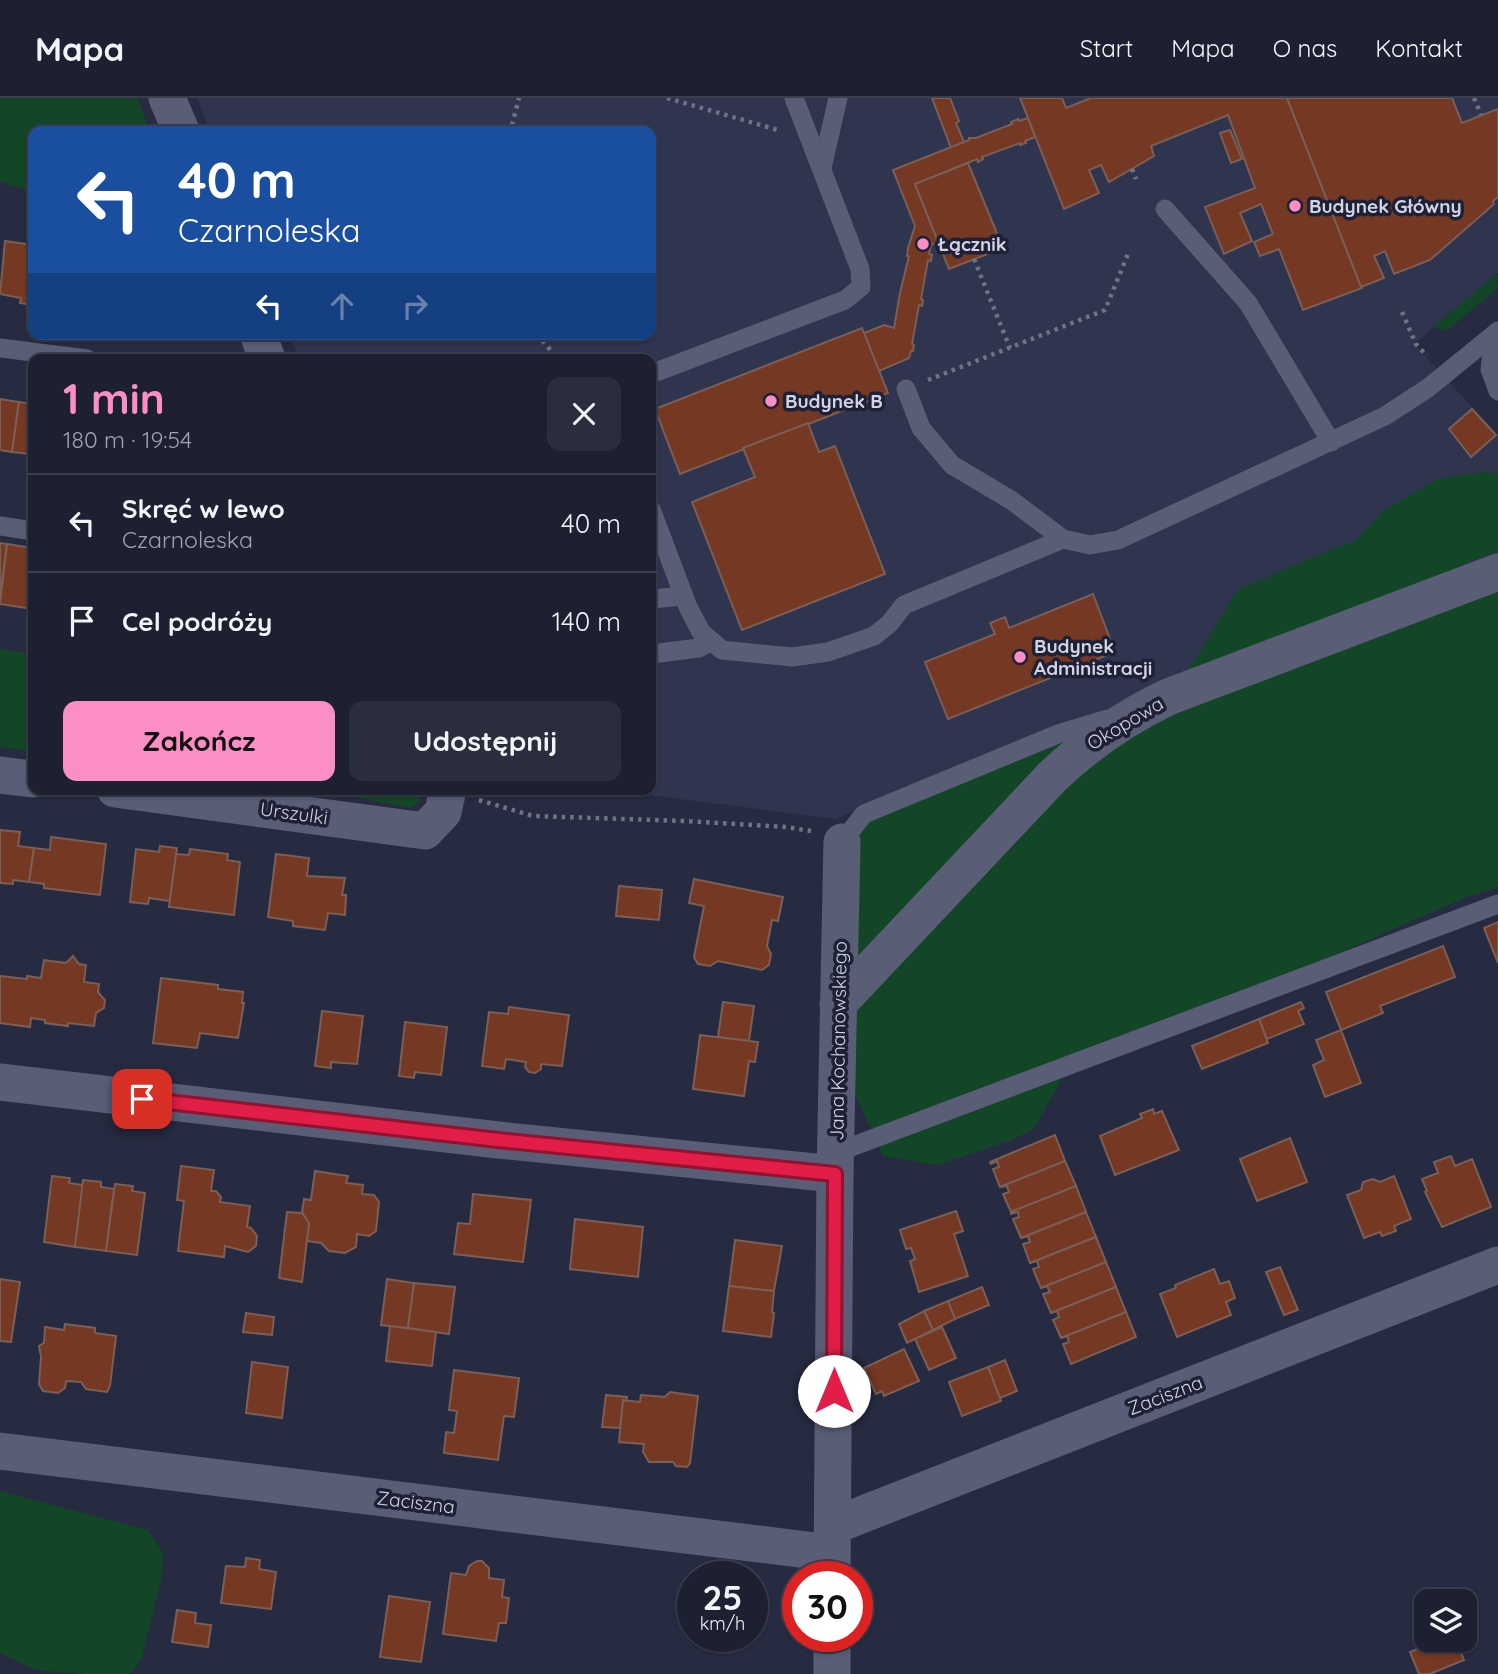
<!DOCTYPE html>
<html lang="pl">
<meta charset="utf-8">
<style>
body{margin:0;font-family:Quicksand,sans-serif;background:#2a2d3d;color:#f1f3f6;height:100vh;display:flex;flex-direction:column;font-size:26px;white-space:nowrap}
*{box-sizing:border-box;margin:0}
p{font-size:23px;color:#a0a3ab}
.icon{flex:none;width:38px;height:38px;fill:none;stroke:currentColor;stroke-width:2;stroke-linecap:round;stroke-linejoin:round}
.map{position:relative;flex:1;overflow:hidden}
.drawer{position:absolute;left:28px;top:256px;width:628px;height:441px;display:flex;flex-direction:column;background:#1d2031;border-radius:14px;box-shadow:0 2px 5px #0004,0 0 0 2px #3b3e4d}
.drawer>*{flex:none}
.banner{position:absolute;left:28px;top:28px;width:628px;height:214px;border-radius:14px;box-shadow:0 2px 5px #0004,0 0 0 2px #3b3e4d;background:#1a4fa0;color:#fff;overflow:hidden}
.controls{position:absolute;left:1414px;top:1491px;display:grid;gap:14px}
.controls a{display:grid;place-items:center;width:63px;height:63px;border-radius:14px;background:#1d2031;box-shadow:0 2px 5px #0004,0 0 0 2px #3b3e4d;font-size:35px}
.speed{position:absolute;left:677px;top:1463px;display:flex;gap:14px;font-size:35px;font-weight:700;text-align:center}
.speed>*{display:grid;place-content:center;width:91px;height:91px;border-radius:50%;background:#1d2031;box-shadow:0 2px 5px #0004,0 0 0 2px #3b3e4d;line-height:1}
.speed small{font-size:18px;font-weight:400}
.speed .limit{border:10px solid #d22;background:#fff;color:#111}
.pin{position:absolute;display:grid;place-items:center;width:60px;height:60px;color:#fff;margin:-30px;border-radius:14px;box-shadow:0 4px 10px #0006}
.me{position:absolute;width:77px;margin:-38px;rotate:0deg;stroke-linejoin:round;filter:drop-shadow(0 0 5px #0008)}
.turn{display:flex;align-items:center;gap:24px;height:147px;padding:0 35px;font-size:32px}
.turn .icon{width:91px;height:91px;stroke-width:2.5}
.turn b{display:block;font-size:49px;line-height:60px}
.lanes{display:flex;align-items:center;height:66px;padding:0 35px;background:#0003;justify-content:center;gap:35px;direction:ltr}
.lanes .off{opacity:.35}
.round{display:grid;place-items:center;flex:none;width:74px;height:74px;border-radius:14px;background:#2a2d3d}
.overview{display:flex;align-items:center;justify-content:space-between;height:119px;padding:0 35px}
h1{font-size:42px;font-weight:700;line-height:52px;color:#fb8fc5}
.action{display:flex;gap:14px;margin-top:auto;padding:14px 35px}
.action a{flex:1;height:80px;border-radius:14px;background:#fb8fc5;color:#111;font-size:28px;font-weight:700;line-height:80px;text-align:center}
.action a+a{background:#2a2d3d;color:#f1f3f6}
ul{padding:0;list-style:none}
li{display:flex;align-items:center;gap:21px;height:98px;padding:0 35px;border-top:2px solid #3b3e4d}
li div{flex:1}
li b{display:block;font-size:26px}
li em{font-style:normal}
header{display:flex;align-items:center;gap:42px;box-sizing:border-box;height:98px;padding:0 35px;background:#1d2031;border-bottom:2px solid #3b3e4d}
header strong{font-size:33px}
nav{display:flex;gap:38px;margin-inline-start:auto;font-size:24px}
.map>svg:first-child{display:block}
.built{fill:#2f344f}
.green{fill:#124626}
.building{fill:#743823;stroke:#7b5f56;stroke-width:2}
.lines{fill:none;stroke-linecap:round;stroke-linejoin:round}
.path{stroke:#707386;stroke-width:4.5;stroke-dasharray:3.5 5;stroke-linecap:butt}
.lane{stroke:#595e76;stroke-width:19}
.street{stroke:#595e76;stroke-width:37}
.route-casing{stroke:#92132f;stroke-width:18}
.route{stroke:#e11d48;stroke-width:12}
.poi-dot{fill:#fb8fc5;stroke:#1e2136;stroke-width:2.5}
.labels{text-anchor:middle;stroke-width:7;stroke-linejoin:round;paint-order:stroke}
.poi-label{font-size:19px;font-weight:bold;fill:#d1d4e2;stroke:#1e2136;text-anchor:start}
.street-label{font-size:19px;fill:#d1d4e2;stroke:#1e2136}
</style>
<header>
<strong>Mapa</strong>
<nav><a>Start</a><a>Mapa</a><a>O nas</a><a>Kontakt</a></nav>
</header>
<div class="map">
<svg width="1498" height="1576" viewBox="0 0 1498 1576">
<rect width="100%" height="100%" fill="#272b41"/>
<path class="built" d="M197 0H1498V174L1414 246 1498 337V456L835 721 602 691H651V261H299L289 236H651V33H210Z"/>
<g class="green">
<path d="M0 0H137L150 33H33V93L0 84Z"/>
<path d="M1495 177H1497L1498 190 1446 233 1433 229Z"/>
<path d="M1482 374 1498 375V453L1452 471 1445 478 1498 492V789L1464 800 1065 976 1033 1031 1012 1042 937 1067 883 1058 853 992 856 713 1181 581 1197 559 1237 492 1337 449 1354 444 1384 412 1438 381Z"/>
<path d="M0 551 33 556V653L0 649Z"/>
<path d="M310 691H429L412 710Z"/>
<path d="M0 1393 148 1432 163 1455 161 1483 142 1560 130 1576H84L35 1572 0 1555Z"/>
</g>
<g class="building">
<path d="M932 0H950L959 23 956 25 964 44 951 50Z"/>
<path d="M1020 0H1062L1066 10 1091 0H1287L1362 190 1303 212 1279 151 1260 158 1254 144 1273 136 1261 106 1240 115 1252 143 1224 156 1205 109 1255 90 1228 17 1151 48 1154 58 1109 84 1101 67 1089 72 1099 95 1064 111Z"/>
<path d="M1287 0H1452L1462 25 1498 11V99L1493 103 1494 106 1430 162 1394 176 1385 153 1374 158 1384 180 1361 189Z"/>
<path d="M1028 20 1035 39 1025 43 1026 45 1020 47V45L982 59 983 61 978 64 977 61 915 86 938 144 931 147 929 156 932 157 931 163 928 162 921 201 923 202 922 208 919 207 912 246 914 247 913 253H911L909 260 879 273 864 235 884 227 894 230 900 195 909 158H907L908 150 915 128 893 72 969 42V40H976L1012 26 1011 24 1018 21 1019 23Z"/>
<path d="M1230 32 1242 61 1231 65 1220 35Z"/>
<path d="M968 65 1003 150 949 171 915 86Z"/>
<path d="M5 143 33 147V207L20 205 21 200 0 196Z"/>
<path d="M862 230 888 295 680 376 655 311Z"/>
<path d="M0 301 19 304 12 354 0 352Z"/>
<path d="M19 304 33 306V365L28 364 29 356 12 354Z"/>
<path d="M1472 311 1496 337 1471 359 1449 331Z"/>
<path d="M808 325 819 354 835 348 885 476 742 532 692 404 755 379 743 350Z"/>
<path d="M0 445 7 446 0 499Z"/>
<path d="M7 446 33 450V511L0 506Z"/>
<path d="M1093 496 1115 554 948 621 925 564 995 536 990 525 1005 519 1009 530Z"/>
<path d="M0 732 20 734 18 748 34 750 29 784 13 782V786L0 785Z"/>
<path d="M51 739 106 746 100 797 44 790V786L29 784 34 750 50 752Z"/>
<path d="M160 748 177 750 170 803 149 800 148 806 130 804 136 751 159 754Z"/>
<path d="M190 751 228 756 227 762 240 764 234 817 169 809 176 756 189 757Z"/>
<path d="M276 756 309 760 307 778 345 780 342 797H346L345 817 328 815 325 832 293 828V823L268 819Z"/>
<path d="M694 781 783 799 778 823 772 822 767 848 771 856 769 867 762 872 718 863 710 868 698 866 694 859 704 808 689 805Z"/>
<path d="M619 788 662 792 659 822 616 818Z"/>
<path d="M1498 824V865L1484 830Z"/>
<path d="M1443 848 1455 879 1380 908 1383 915 1341 932 1326 894Z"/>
<path d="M73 858 79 866 86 867 84 884 99 886 98 894 105 902 104 910 96 915 94 928 68 925V928L45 925V922L31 920 30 929 0 925V878L27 881V878L41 880 44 862 66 865Z"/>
<path d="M161 880 218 887V891L243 894 242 905H244L238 940 200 935 197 950 153 945Z"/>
<path d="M723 904 754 908 749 943 718 939Z"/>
<path d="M1301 904 1304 910 1298 913 1304 926 1267 941 1259 921Z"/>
<path d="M509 909 569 917 562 968 541 966V971L535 975 529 974 525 969 526 964 506 961 504 971 482 968 489 914 508 916Z"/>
<path d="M322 913 363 918 357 966 331 964V970L315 968Z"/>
<path d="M1259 921 1268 945 1202 971 1192 948Z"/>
<path d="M405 924 447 929 441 977 415 974 414 980 399 978Z"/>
<path d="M1341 932 1361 985 1325 999 1313 967 1324 962 1316 942Z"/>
<path d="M700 937 758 944 755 964 749 963 744 998 693 991Z"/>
<path d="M1153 1011 1154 1016 1162 1013 1179 1052 1115 1077 1100 1038 1142 1020 1140 1016Z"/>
<path d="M1055 1037 1065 1063 1000 1089 993 1071 999 1069 997 1063 991 1066 990 1064Z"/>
<path d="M1290 1040 1307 1084 1257 1103 1240 1061Z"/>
<path d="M1451 1058 1455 1068 1472 1061 1491 1109 1442 1129 1425 1094 1427 1093 1422 1081 1438 1075 1434 1064Z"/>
<path d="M1065 1063 1076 1088 1011 1114 1003 1096 1009 1094 1007 1088 1000 1089Z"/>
<path d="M181 1068 214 1072 211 1093H216L221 1099 220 1104 250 1108 247 1129 251 1130 257 1138 256 1148 248 1154 225 1148 224 1159 178 1153 184 1103 177 1102Z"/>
<path d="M315 1073 348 1078 346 1085 363 1087 362 1096 374 1097 379 1104 376 1133 369 1138 357 1136 356 1149 345 1155 329 1153 321 1145 307 1143 309 1125 302 1115 304 1101 311 1102Z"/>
<path d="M52 1078 70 1080 69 1085 83 1087 75 1149 44 1144Z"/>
<path d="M1394 1078 1411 1121 1394 1128 1396 1133 1382 1138 1380 1134 1364 1140 1347 1097 1361 1092 1363 1084 1373 1081 1380 1084Z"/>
<path d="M83 1082 101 1084V1089L114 1091 106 1153 75 1149Z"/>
<path d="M115 1086 133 1088 132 1093 145 1095 137 1157 106 1153Z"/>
<path d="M1076 1088 1086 1114 1021 1140 1013 1121 1019 1119 1018 1114 1011 1116V1114Z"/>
<path d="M473 1096 531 1102 523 1164 454 1156 458 1125 470 1126Z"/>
<path d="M956 1113 963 1133 954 1136 968 1178 919 1194 910 1163 915 1161 911 1150 906 1151 900 1132Z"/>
<path d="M287 1114 302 1115 309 1125 302 1184 279 1180Z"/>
<path d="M1086 1114 1096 1139 1030 1165 1023 1146 1030 1144 1028 1138 1021 1140Z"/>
<path d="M575 1121 643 1129 638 1179 570 1171Z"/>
<path d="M1096 1139 1106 1164 1041 1190 1033 1171 1039 1169 1037 1163 1030 1165Z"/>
<path d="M735 1142 782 1148 774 1193 729 1188Z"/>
<path d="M1106 1164 1116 1189 1051 1215 1043 1196 1050 1194 1047 1188 1041 1190Z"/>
<path d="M1280 1169 1298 1212 1284 1217 1266 1174Z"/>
<path d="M1214 1171 1220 1186 1229 1183 1235 1200 1226 1204 1231 1217 1177 1239 1160 1196 1176 1190 1175 1187Z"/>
<path d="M0 1181 20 1184 11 1244 0 1243Z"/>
<path d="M387 1181 414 1185 408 1230 381 1227Z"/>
<path d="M414 1185 455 1189 449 1236 408 1230Z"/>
<path d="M729 1188 774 1193 772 1214 774 1215 771 1239 723 1233Z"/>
<path d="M982 1189 989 1207 955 1221 948 1203Z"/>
<path d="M1116 1189 1126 1214 1061 1240 1053 1222 1059 1219 1057 1213 1051 1215Z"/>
<path d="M948 1203 955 1221 933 1232 924 1213Z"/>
<path d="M924 1213 933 1232 907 1245 899 1226Z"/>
<path d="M1126 1214 1136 1239 1071 1266 1063 1246 1069 1244 1067 1238 1061 1240Z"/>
<path d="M246 1215 274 1219 272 1237 243 1234Z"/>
<path d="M65 1226 95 1230V1235L116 1238 110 1288 107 1294 86 1291 81 1284 66 1283 65 1290 58 1295 43 1293 39 1286 41 1259 39 1248 44 1245 45 1229 64 1232Z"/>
<path d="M390 1228 436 1234 432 1268 386 1263Z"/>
<path d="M942 1229 956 1260 929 1272 915 1241Z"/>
<path d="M904 1251 919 1283 884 1298 882 1293 876 1296 864 1270Z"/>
<path d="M1005 1262 1017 1293 1000 1300 988 1269Z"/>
<path d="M252 1264 288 1269 282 1320 246 1315Z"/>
<path d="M988 1269 1001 1303 962 1318 949 1284Z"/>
<path d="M454 1272 519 1280 514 1319 504 1318 498 1362 444 1355 446 1334 454 1335 457 1313 449 1312Z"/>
<path d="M670 1294 698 1298 690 1365 687 1369 676 1368 673 1364H649L643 1354 644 1346 619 1344 623 1302 640 1304 641 1297 665 1299Z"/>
<path d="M606 1297 627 1299 626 1303 623 1302 620 1330 602 1329Z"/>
<path d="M246 1460 260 1462 259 1471 276 1474 271 1511 221 1505 226 1468 245 1469Z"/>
<path d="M477 1463H482L489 1470V1480L504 1482 502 1499 509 1500 506 1525H499L496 1543 443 1536 451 1475 466 1477 469 1468Z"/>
<path d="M389 1498 430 1504 421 1564 380 1559Z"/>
<path d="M177 1512 196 1515 195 1525 211 1527 208 1549 172 1544Z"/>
<path d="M1439 1542H1456L1464 1562 1430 1576H1419L1410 1554Z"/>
</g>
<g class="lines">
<g class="path">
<path d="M667 0 778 32"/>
<path d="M1474 0 1481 17"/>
<path d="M512 27 519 0"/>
<path d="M1132 71 1136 81"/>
<path d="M974 161 1010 250"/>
<path d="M1402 214 1416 246 1427 258"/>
<path d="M489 236 497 240 507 236"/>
<path d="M537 236 558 261"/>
<path d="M928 282 1105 212 1128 156"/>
<path d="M479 702 533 718 685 723 786 729 811 733"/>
</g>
<g class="lane">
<path d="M822 70 838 0"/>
<path d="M1165 111 1248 205 1331 344"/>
<path d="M1494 237 1490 271 1498 293"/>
<path d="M0 250 87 261"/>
<path d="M651 276 845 202 861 189 860 171 794 0"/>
<path d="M906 291 921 330 952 367 1011 402 1063 441"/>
<path d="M651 411 688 509 701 534 722 552 792 559 828 554 874 538 889 526 904 507 1063 441 1090 447 1118 442 1385 318 1428 290 1498 233"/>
<path d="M0 428 33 433"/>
<path d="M651 501 684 498"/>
<path d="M651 556 699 550 712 543"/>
<path d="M842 744 864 716 1058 636 1107 621"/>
<path d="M835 1055 1498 806"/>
</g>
<g class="street">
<path d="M167 0 181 33"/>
<path d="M258 236 267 261"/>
<path d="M0 677 33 681"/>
<path d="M115 691 425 733 443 714 448 691"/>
<path d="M838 906 1053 678C1088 645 1124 620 1168 599L1498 474"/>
<path d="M0 984 498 1042 835 1076"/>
<path d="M0 1353 832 1455"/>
<path d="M833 1428 1498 1167"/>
<path d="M832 1478 835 1076 842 744"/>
<path d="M832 1576V1538"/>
</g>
</g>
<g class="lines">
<g class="route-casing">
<path id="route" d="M142 1001 498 1042 835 1076 834 1293"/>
</g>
<use href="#route" class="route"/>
</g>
<g class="poi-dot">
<circle cx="1295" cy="108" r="7"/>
<circle cx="923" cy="146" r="7"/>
<circle cx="771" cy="303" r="7"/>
<circle cx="1020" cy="559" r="7"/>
</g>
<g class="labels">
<g class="poi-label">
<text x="1309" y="115">Budynek Główny</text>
<text x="937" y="153">Łącznik</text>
<text x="785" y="310">Budynek B</text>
<text x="1034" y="555">Budynek<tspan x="1034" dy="22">Administracji</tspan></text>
</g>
<g class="street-label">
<text transform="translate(1125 625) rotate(-31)" y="7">Okopowa</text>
<text transform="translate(294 715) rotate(8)" y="7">Urszulki</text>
<text transform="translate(838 943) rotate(-89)" y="7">Jana Kochanowskiego</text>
<text transform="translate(1165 1297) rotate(-21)" y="7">Zaciszna</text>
<text transform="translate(416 1404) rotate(7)" y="7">Zaciszna</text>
</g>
</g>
</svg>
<div class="controls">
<a><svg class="icon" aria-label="layers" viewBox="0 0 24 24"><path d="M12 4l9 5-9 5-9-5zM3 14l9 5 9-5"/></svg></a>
</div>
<div class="speed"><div>25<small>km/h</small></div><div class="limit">30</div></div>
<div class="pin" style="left:142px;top:1001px;background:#d93025"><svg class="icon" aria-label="arrive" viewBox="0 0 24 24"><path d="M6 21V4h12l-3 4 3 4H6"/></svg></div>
<svg class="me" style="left:834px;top:1293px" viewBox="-20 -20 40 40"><circle r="19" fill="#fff"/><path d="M0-13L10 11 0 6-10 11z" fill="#e11d48"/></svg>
<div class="banner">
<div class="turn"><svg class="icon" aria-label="left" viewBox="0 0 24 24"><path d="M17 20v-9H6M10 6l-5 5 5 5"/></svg><div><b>40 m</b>Czarnoleska</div></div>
<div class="lanes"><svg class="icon" aria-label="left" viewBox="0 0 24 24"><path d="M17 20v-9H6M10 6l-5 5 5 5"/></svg><svg class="icon off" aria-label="ahead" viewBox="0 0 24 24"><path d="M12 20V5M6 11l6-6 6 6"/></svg><svg class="icon off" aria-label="right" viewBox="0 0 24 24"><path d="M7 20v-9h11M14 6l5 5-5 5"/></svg></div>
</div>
<section class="drawer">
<div class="overview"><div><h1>1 min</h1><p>180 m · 19:54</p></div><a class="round"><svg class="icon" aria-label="close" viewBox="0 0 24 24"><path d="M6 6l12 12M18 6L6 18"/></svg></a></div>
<ul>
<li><svg class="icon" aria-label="left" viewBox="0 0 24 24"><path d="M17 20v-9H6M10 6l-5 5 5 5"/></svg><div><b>Skręć w lewo</b><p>Czarnoleska</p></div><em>40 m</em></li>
<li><svg class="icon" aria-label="arrive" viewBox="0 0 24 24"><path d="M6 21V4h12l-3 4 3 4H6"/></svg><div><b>Cel podróży</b></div><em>140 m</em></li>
</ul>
<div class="action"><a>Zakończ</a><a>Udostępnij</a></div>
</section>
</div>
